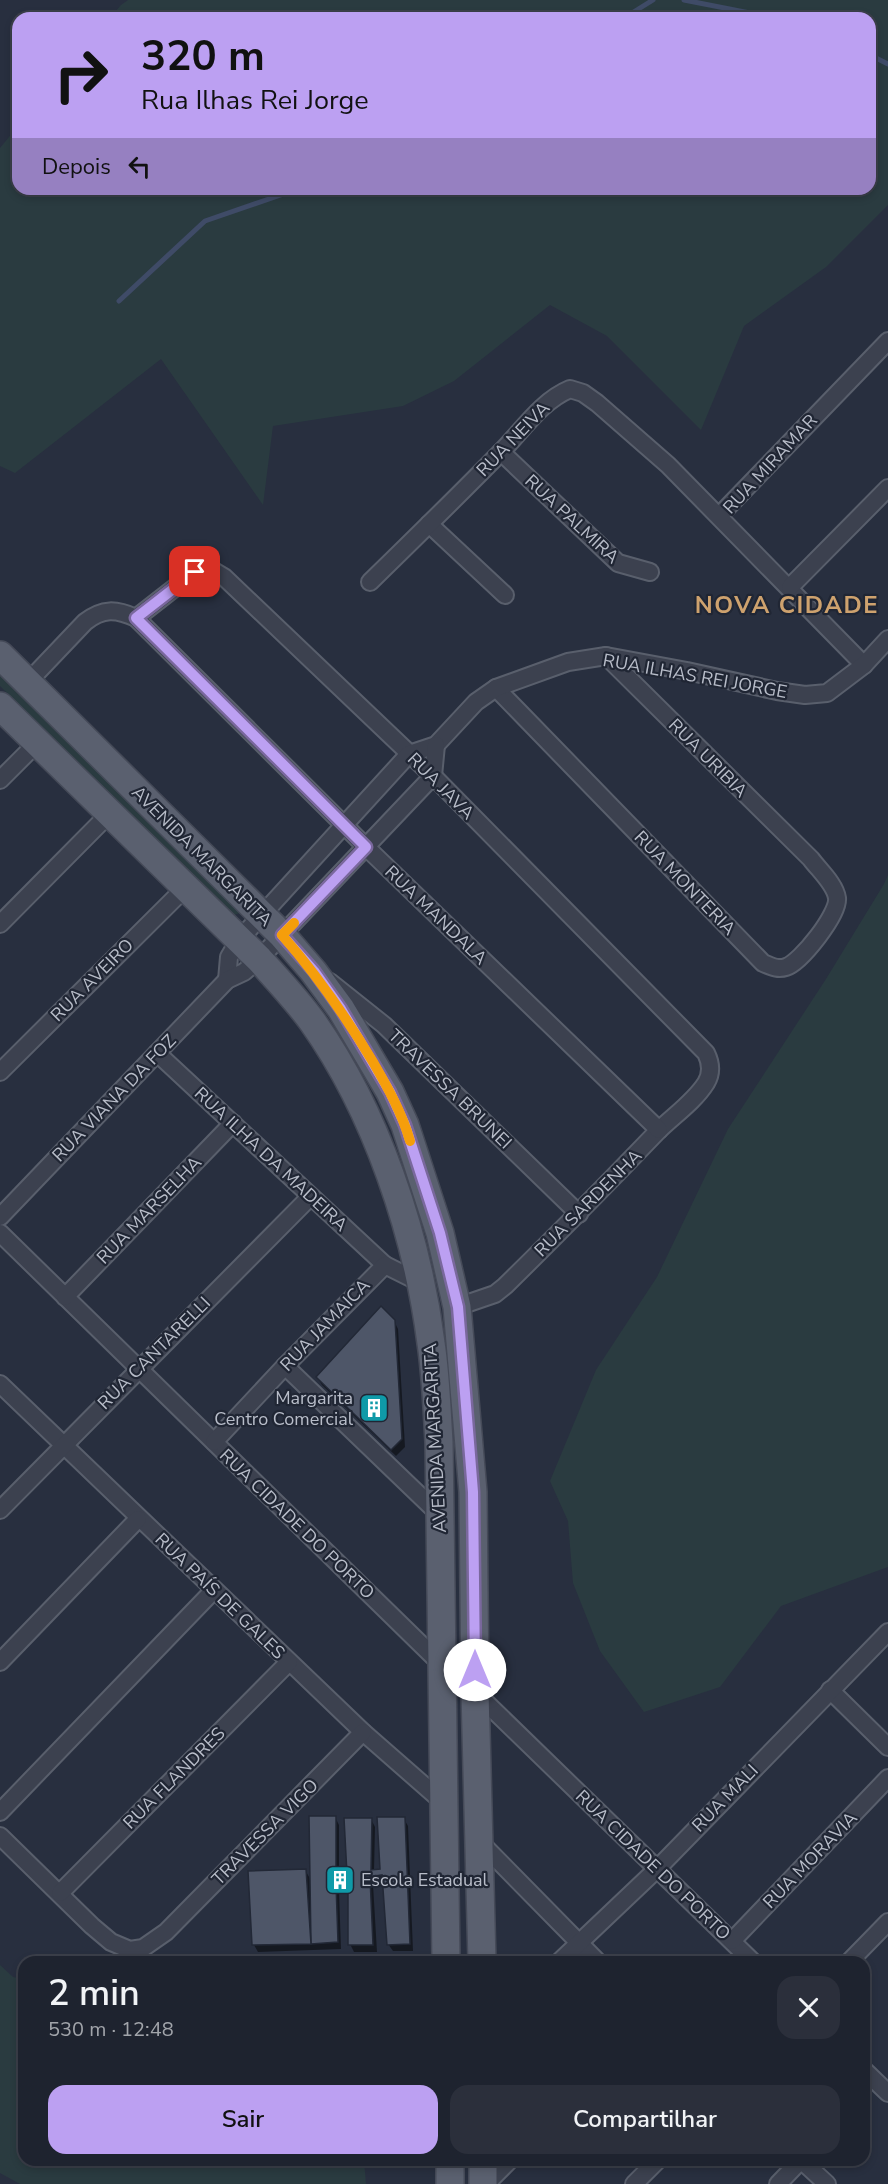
<!DOCTYPE html>
<html lang="pt">
<meta charset="utf-8">
<style>
body{margin:0;font-family:"Nunito Sans",sans-serif;background:#2b2f3b;color:#f1f3f6;height:100vh;display:flex;flex-direction:column;font-size:22px;white-space:nowrap}
*{box-sizing:border-box;margin:0}
p{font-size:20px;color:#a1a4aa}
.icon{flex:none;width:33px;height:33px;fill:none;stroke:currentColor;stroke-width:2;stroke-linecap:round;stroke-linejoin:round}
.map{position:relative;flex:1;overflow:hidden}
.details{position:absolute;left:18px;top:1956px;width:852px;height:210px;display:flex;flex-direction:column;background:#1e232f;border-radius:18px;box-shadow:0 3px 9px #0003,0 0 0 2px #3c404b}
.details>*{flex:none}
.hud{position:absolute;left:12px;top:12px;width:864px;height:183px;border-radius:18px;box-shadow:0 3px 9px #0003,0 0 0 2px #3c404b;background:#bca0f2;color:#111;overflow:hidden}
.pin{position:absolute;display:grid;place-items:center;width:51px;height:51px;color:#fff;margin:-26px;border-radius:12px;box-shadow:0 3px 9px #0006}
.me{position:absolute;width:66px;margin:-33px;rotate:0deg;stroke-linejoin:round;filter:drop-shadow(0 0 4px #0008)}
.turn{display:flex;align-items:center;gap:21px;height:126px;padding:0 30px;font-size:27px}
.turn .icon{width:78px;height:78px;stroke-width:2.5}
.turn b{display:block;font-size:42px;line-height:51px}
.then{display:flex;align-items:center;height:57px;padding:0 30px;background:#0003;gap:12px;font-size:22px}
.round{display:grid;place-items:center;flex:none;width:63px;height:63px;border-radius:18px;background:#2b2f3b}
.overview{display:flex;align-items:center;justify-content:space-between;height:102px;padding:0 30px}
h1{font-size:36px;font-weight:600;line-height:45px}
.action{display:flex;gap:12px;margin-top:auto;padding:12px 30px}
.action a{flex:1;height:69px;border-radius:18px;background:#bca0f2;color:#111;font-size:24px;font-weight:600;line-height:69px;text-align:center}
.action a+a{background:#2b2f3b;color:#f1f3f6}
.map>svg:first-child{display:block}
.green{fill:#2a3b40}
.shadow{fill:#0007}
.lines{fill:none;stroke-linecap:round;stroke-linejoin:round}
.stream{stroke:#3f4b67;stroke-width:5}
.building{fill:#4e5668;stroke:#222836;stroke-width:1.5}
.minor-casing{stroke:#595f6c;stroke-width:20}
.primary-casing{stroke:#454a58;stroke-width:30}
.minor{stroke:#3c414f;stroke-width:16}
.primary{stroke:#5a606f;stroke-width:27}
.route-casing{stroke:#7a689d;stroke-width:15}
.route{stroke:#bca0f2;stroke-width:10}
.slow{stroke:#f59e0b;stroke-width:10}
.labels{text-anchor:middle;stroke-width:4.5;stroke-linejoin:round;paint-order:stroke}
.street-label{font-size:18px;fill:#b8bdc9;stroke:#202634}
.poi-label{font-size:18px;fill:#b8bdc9;stroke:#202634;text-anchor:end}
.district-label{font-size:24px;font-weight:bold;letter-spacing:1.5px;fill:#cea26e;stroke:#202634}
</style>
<div class="map">
<svg width="888" height="2184" viewBox="0 0 888 2184">
<rect width="100%" height="100%" fill="#282f3f"/>
<g class="green">
<path d="M128 0H888V205L826 267 744 326 701 430 607 336 550 305 454 381 403 406 273 426 263 505 161 359 15 473 0 466V148L18 126V189H870V18H110L121 5Z"/>
<path d="M0 667 242 907 240 913 234 915 0 686Z"/>
<path d="M888 875V1567L781 1606 720 1687 644 1712 600 1651 573 1583 568 1521 550 1481 596 1370 657 1277 728 1129 826 979 884 884Z"/>
<path d="M0 1965 13 1977 24 1979V2160H364L366 2184H20L0 2173Z"/>
</g>
<g class="shadow">
<path d="M394 1321 398 1329 405 1447 396 1456 322 1385 318 1378Z"/>
<path d="M335 1817 339 1825V1875H348L371 1819 375 1827 374 1871 382 1870 404 1819 408 1826 413 1951H393L388 1944 384 1882 373 1884 377 1952H354L350 1944 349 1890 339 1891 341 1949 258 1952 254 1945 305 1870 312 1882Z"/>
</g>
<g class="lines">
<g class="stream">
<path d="M684 0 775 18"/>
<path d="M624 18 653 0"/>
<path d="M870 55 888 64"/>
<path d="M119 301 205 221 298 189"/>
</g>
</g>
<g class="building">
<path d="M381 1306 395 1320 402 1439 391 1450 316 1377Z"/>
<path d="M309 1816H336V1874H347L344 1818H372L371 1870 380 1869 377 1817H405L410 1944 387 1945 382 1875 370 1877 373 1945H348V1882L336 1884 338 1942 311 1944Z"/>
<path d="M306 1869 311 1944 252 1945 248 1871Z"/>
</g>
<g class="lines">
<g class="minor-casing">
<g id="minor">
<path d="M501 452 618 563 650 572"/>
<path d="M719 516 888 341"/>
<path d="M429 524 505 595"/>
<path d="M370 582C413 540 457 497 500 453 522 431 541 401 570 389L583 393 597 403 668 465 864 665"/>
<path d="M790 587 888 488"/>
<path d="M136 618 195 572 214 571 224 577 433 776 706 1053C711 1063 712 1073 706 1083 694 1102 673 1116 657 1132 607 1184 557 1235 505 1286L495 1294 457 1307"/>
<path d="M27 683 85 622C103 608 116 609 136 618L366 847 659 1130"/>
<path d="M496 688 763 963C771 966 777 970 786 967 801 962 839 914 837 898 835 884 819 870 811 859L606 656"/>
<path d="M0 780 37 743"/>
<path d="M0 924 110 813"/>
<path d="M227 980 229 957 239 940 409 754 436 745 476 702 496 688 568 662 606 656 687 671 777 691 805 695 827 693 864 665 888 639"/>
<path d="M330 982 384 1025 579 1214"/>
<path d="M157 1053 385 1265"/>
<path d="M0 1072 185 888"/>
<path d="M0 1217 227 980 244 972 259 959 433 776 436 745"/>
<path d="M0 1233 440 1663"/>
<path d="M65 1297 233 1123"/>
<path d="M285 1366 440 1515"/>
<path d="M0 1384 363 1732 444 1803"/>
<path d="M214 1442 285 1366 385 1265 421 1283"/>
<path d="M0 1510 310 1197"/>
<path d="M0 1662 138 1519"/>
<path d="M830 1690 888 1747"/>
<path d="M475 1692 753 1962"/>
<path d="M0 1812 213 1591"/>
<path d="M0 1836 92 1926 111 1942 130 1950 143 1948 166 1932 363 1732"/>
<path d="M480 1842 598 1962"/>
<path d="M60 1893 289 1662"/>
<path d="M732 1941 888 1778"/>
<path d="M559 1962 657 1869 888 1632"/>
<path d="M849 1962 888 1922"/>
<path d="M864 2070 888 2093"/>
<path d="M801 2160 827 2184"/>
<path d="M486 2184 510 2160"/>
<path d="M634 2184 658 2160"/>
<path d="M778 2184 801 2160"/>
</g>
</g>
<g class="primary-casing">
<g id="primary">
<path d="M0 655 282 935 313 971 341 1009 390 1092 405 1125 440 1233 457 1307 473 1492 475 1692 482 1962"/>
<path d="M0 706 259 959C277 979 296 999 312 1021 376 1111 417 1234 431 1343 436 1376 437 1409 439 1442L446 1962"/>
<path d="M450 2160V2184"/>
<path d="M483 2160V2184"/>
</g>
</g>
<use href="#minor" class="minor"/>
<use href="#primary" class="primary"/>
</g>
<g class="lines">
<g class="route-casing">
<path id="route" d="M195 572 136 618 366 847 282 935 314 971 341 1009 390 1092 405 1125 440 1233 458 1307 473 1492 475 1670"/>
</g>
<use href="#route" class="route"/>
<path class="slow" d="M294 923 282 935C317 975 346 1017 373 1062 388 1088 402 1113 410 1141"/>
</g>
<defs>
<g id="building-square" transform="scale(1.5)"><rect x="-9" y="-9" width="18" height="18" rx="4" fill="#0f9aa8" stroke="#202634"/><path d="M-4-6H4V6H1V3H-1V6H-4ZM-2.5-4.3h1.7v1.8h-1.7ZM.8-4.3h1.7v1.8H.8ZM-2.5-1h1.7V.8h-1.7ZM.8-1h1.7V.8H.8Z" fill="#fff"/></g>
</defs>
<g fill-rule="evenodd">
<use href="#building-square" x="374" y="1408"/>
<use href="#building-square" x="340" y="1880"/>
</g>
<g class="labels">
<g class="street-label">
<text transform="translate(513 439) rotate(-46)" y="6">RUA NEIVA</text>
<text transform="translate(770 464) rotate(-47)" y="6">RUA MIRAMAR</text>
<text transform="translate(572 519) rotate(43)" y="6">RUA PALMIRA</text>
<text transform="translate(695 676) rotate(10)" y="6">RUA ILHAS REI JORGE</text>
<text transform="translate(708 758) rotate(45)" y="6">RUA URIBIA</text>
<text transform="translate(441 786) rotate(45)" y="6">RUA JAVA</text>
<text transform="translate(202 856) rotate(45)" y="6">AVENIDA MARGARITA</text>
<text transform="translate(685 883) rotate(46)" y="6">RUA MONTERIA</text>
<text transform="translate(436 915) rotate(44)" y="6">RUA MANDALA</text>
<text transform="translate(92 980) rotate(-45)" y="6">RUA AVEIRO</text>
<text transform="translate(450 1089) rotate(44)" y="6">TRAVESSA BRUNEI</text>
<text transform="translate(114 1098) rotate(-46)" y="6">RUA VIANA DA FOZ</text>
<text transform="translate(271 1159) rotate(43)" y="6">RUA ILHA DA MADEIRA</text>
<text transform="translate(588 1203) rotate(-45)" y="6">RUA SARDENHA</text>
<text transform="translate(149 1210) rotate(-46)" y="6">RUA MARSELHA</text>
<text transform="translate(325 1325) rotate(-46)" y="6">RUA JAMAICA</text>
<text transform="translate(154 1353) rotate(-45)" y="6">RUA CANTARELLI</text>
<text transform="translate(435 1438) rotate(-93)" y="6">AVENIDA MARGARITA</text>
<text transform="translate(297 1524) rotate(44)" y="6">RUA CIDADE DO PORTO</text>
<text transform="translate(220 1596) rotate(44)" y="6">RUA PAÍS DE GALES</text>
<text transform="translate(174 1778) rotate(-45)" y="6">RUA FLANDRES</text>
<text transform="translate(725 1798) rotate(-46)" y="6">RUA MALI</text>
<text transform="translate(265 1832) rotate(-45)" y="6">TRAVESSA VIGO</text>
<text transform="translate(810 1860) rotate(-46)" y="6">RUA MORAVIA</text>
<text transform="translate(653 1865) rotate(44)" y="6">RUA CIDADE DO PORTO</text>
</g>
<g class="poi-label">
<text x="353" y="1404">Margarita<tspan x="353" dy="21">Centro Comercial</tspan></text>
<text x="361" y="1886" text-anchor="start">Escola Estadual</text>
</g>
<g class="district-label">
<text x="787" y="613">NOVA CIDADE</text>
</g>
</g>
</svg>
<div class="pin" style="left:195px;top:572px;background:#d93025"><svg class="icon" aria-label="arrive" viewBox="0 0 24 24"><path d="M6 21V4h12l-3 4 3 4H6"/></svg></div>
<svg class="me" style="left:475px;top:1670px" viewBox="-20 -20 40 40"><circle r="19" fill="#fff"/><path d="M0-13L10 11 0 6-10 11z" fill="#bca0f2"/></svg>
<div class="hud">
<div class="turn"><svg class="icon" aria-label="right" viewBox="0 0 24 24"><path d="M7 20v-9h11M14 6l5 5-5 5"/></svg><div><b>320 m</b>Rua Ilhas Rei Jorge</div></div>
<div class="then">Depois<svg class="icon" aria-label="left" viewBox="0 0 24 24"><path d="M17 20v-9H6M10 6l-5 5 5 5"/></svg></div>
</div>
<section class="details">
<div class="overview"><div><h1>2 min</h1><p>530 m · 12:48</p></div><a class="round"><svg class="icon" aria-label="close" viewBox="0 0 24 24"><path d="M6 6l12 12M18 6L6 18"/></svg></a></div>
<div class="action"><a>Sair</a><a>Compartilhar</a></div>
</section>
</div>
